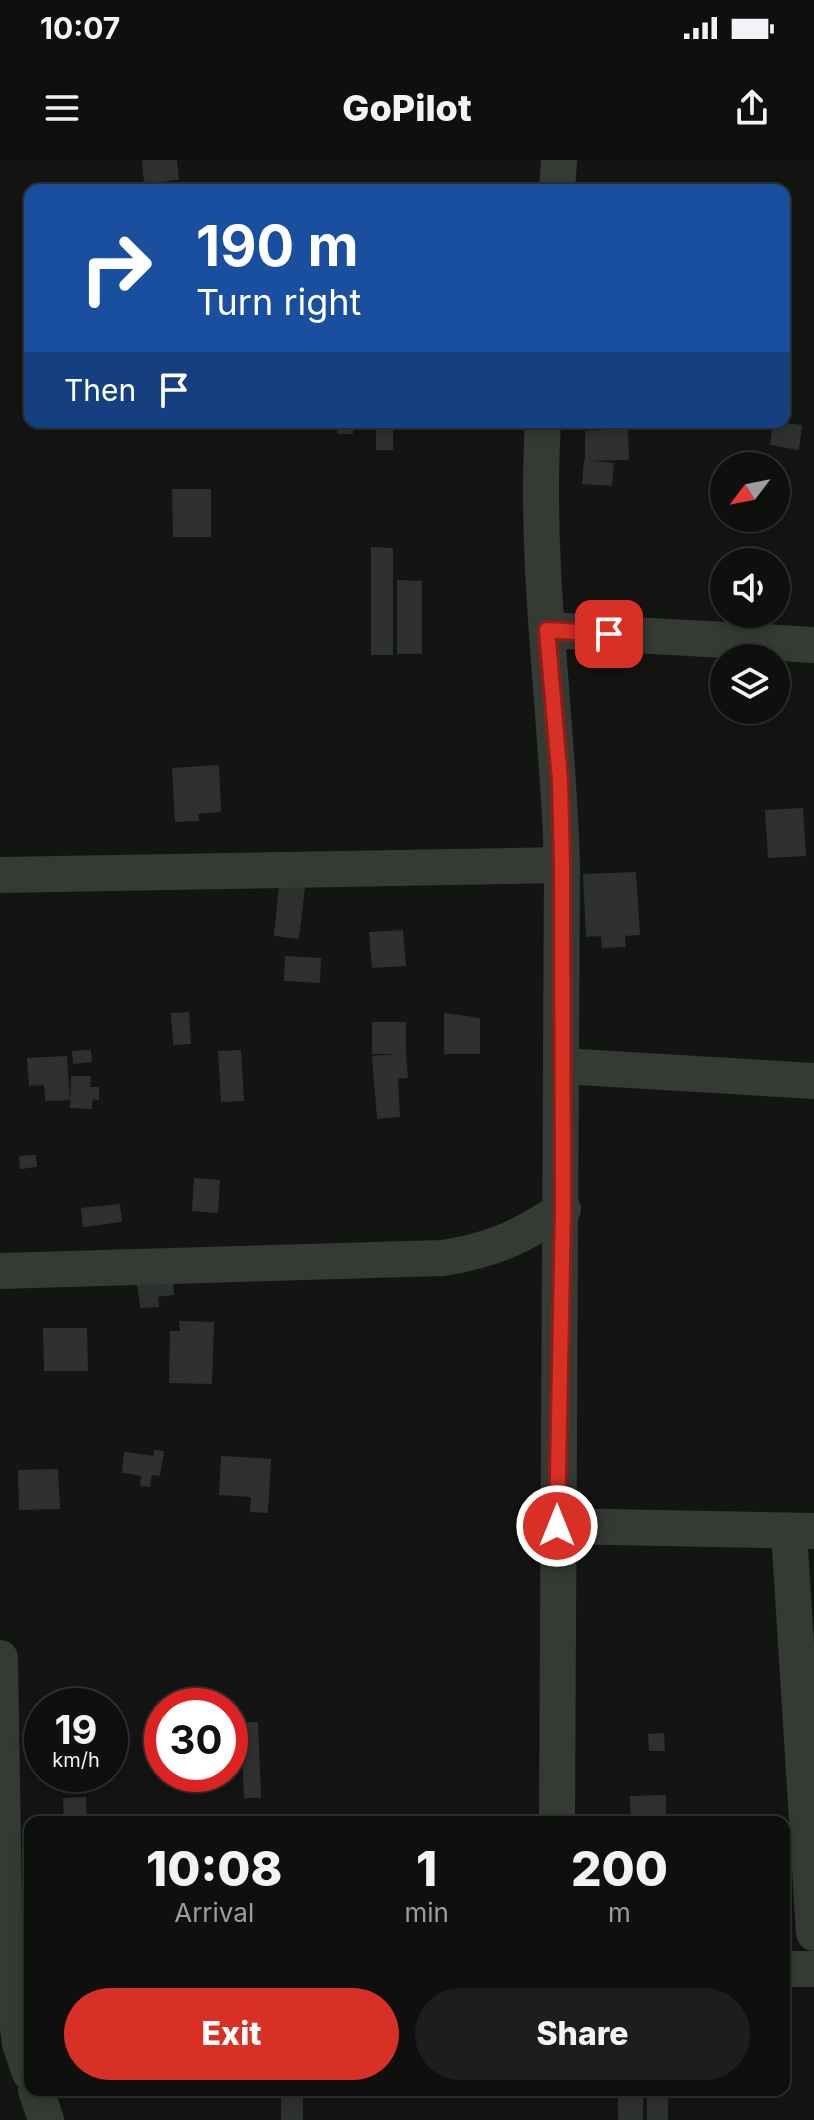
<!DOCTYPE html>
<style>
body{margin:0;font-family:Inter,sans-serif;background:#1c1e1c;color:#f1f3f6;height:100vh;display:flex;flex-direction:column;font-size:30px;white-space:nowrap}
*{box-sizing:border-box;margin:0}
p{font-size:26px;color:#9b9d9e}
.icon{flex:none;width:44px;height:44px;fill:none;stroke:currentColor;stroke-width:2;stroke-linecap:round;stroke-linejoin:round}
.map{position:relative;flex:1;overflow:hidden}
.sheet{position:absolute;left:24px;top:1656px;width:766px;height:280px;display:flex;flex-direction:column;background:#0e100e;border-radius:16px;box-shadow:0 4px 12px #0003,0 0 0 2px #2e302e}
.sheet>*{flex:none}
.top-card{position:absolute;left:24px;top:24px;width:766px;height:244px;border-radius:16px;box-shadow:0 4px 12px #0003,0 0 0 2px #2e302e;background:#1a4fa0;color:#fff;overflow:hidden}
.needle{width:52px;rotate:238deg}
.buttons{position:absolute;left:710px;top:292px;display:grid;gap:16px}
.buttons a{display:grid;place-items:center;width:80px;height:80px;border-radius:50%;background:#0e100e;box-shadow:0 4px 12px #0003,0 0 0 2px #2e302e;font-size:40px}
.speed{position:absolute;left:24px;top:1528px;display:flex;gap:16px;font-size:40px;font-weight:700;text-align:center}
.speed>*{display:grid;place-content:center;width:104px;height:104px;border-radius:50%;background:#0e100e;box-shadow:0 4px 12px #0003,0 0 0 2px #2e302e;line-height:1}
.speed small{font-size:20px;font-weight:400}
.speed .limit{border:12px solid #d22;background:#fff;color:#111}
.pin{position:absolute;display:grid;place-items:center;width:68px;height:68px;color:#fff;margin:-34px;border-radius:16px;box-shadow:0 4px 12px #0006}
.me{position:absolute;width:88px;margin:-44px;rotate:0deg;stroke-linejoin:round;filter:drop-shadow(0 0 6px #0008)}
.turn{display:flex;align-items:center;gap:28px;height:168px;padding:0 40px;font-size:36px}
.turn .icon{width:104px;height:104px;stroke-width:2.5}
.turn b{display:block;font-size:56px;line-height:68px}
.then{display:flex;align-items:center;height:76px;padding:0 40px;background:#0003;gap:16px;font-size:30px}
.eta{display:flex;justify-content:space-evenly;align-items:center;height:136px;text-align:center}
.eta b{font-size:48px;font-weight:800;line-height:56px}
.primary-button{display:flex;gap:16px;margin-top:auto;padding:16px 40px}
.primary-button a{flex:1;height:92px;border-radius:48px;background:#d93025;color:#fff;font-size:32px;font-weight:800;line-height:92px;text-align:center}
.primary-button a+a{background:#1c1e1c;color:#f1f3f6}
.status{display:flex;justify-content:space-between;align-items:center;height:56px;padding:0 40px;background:#0e100e;direction:ltr}
.status svg{height:22px;fill:currentColor}
header{display:flex;justify-content:space-between;align-items:center;height:104px;padding:0 40px;background:#0e100e;font-size:36px;font-weight:800}
.map>svg:first-child{display:block}
.building{fill:#2e312e;stroke:#2d312d;stroke-width:2}
.lines{fill:none;stroke-linecap:round;stroke-linejoin:round}
.minor{stroke:#353a34;stroke-width:36}
.route-casing{stroke:#8d1f18;stroke-width:20}
.route{stroke:#d93025;stroke-width:14}
</style>
<div class="status"><b>10:07</b><svg viewBox="0 0 49 12"><path d="M0 12V9h3v3zM5 12V6h3v6zM10 12V3h3v9zM15 12V0h3v12zM26 1h20v11H26zM47 4h2v5h-2z"/></svg></div>
<header><svg class="icon" aria-label="menu" viewBox="0 0 24 24"><path d="M4 6h16M4 12h16M4 18h16"/></svg>GoPilot<svg class="icon" aria-label="share" viewBox="0 0 24 24"><path d="M12 15V3M7 8l5-5 5 5M5 13v7h14v-7"/></svg></header>
<div class="map">
<svg width="814" height="1960" viewBox="0 0 814 1960">
<rect width="100%" height="100%" fill="#131513"/>
<g class="building">
<path d="M143 0H176L178 19 145 23Z"/>
<rect x="338" y="262" width="14" height="11"/>
<path d="M774 262 801 266 798 289 771 284Z"/>
<path d="M392 265V289H377V266Z"/>
<path d="M627 270 628 299 586 300V272Z"/>
<path d="M585 301 613 304 611 325 583 323Z"/>
<path d="M173 330H210V376H174Z"/>
<path d="M372 388 392 389V494H372Z"/>
<path d="M398 421 421 422V493H398Z"/>
<path d="M218 606 220 651 197 653 198 660 176 661 173 609Z"/>
<path d="M802 649 805 695 769 697 766 651Z"/>
<path d="M635 713 639 774 624 775 625 786 603 787 602 775 587 776 584 715Z"/>
<path d="M280 726 304 728 298 778 275 775Z"/>
<path d="M402 771 405 805 373 807 370 773Z"/>
<path d="M286 797 320 799 319 822 285 820Z"/>
<path d="M188 853 190 883 174 884 172 854Z"/>
<path d="M445 854 479 859V893H445Z"/>
<rect x="373" y="863" width="32" height="30"/>
<path d="M90 891 91 901 74 903 73 892Z"/>
<path d="M240 891 243 940 222 941 219 892Z"/>
<path d="M405 894 407 917 397 918 399 956 378 958 373 897Z"/>
<path d="M66 897 69 939 46 940 45 924 30 925 28 899Z"/>
<path d="M72 917H90L89 928H98V939L92 938 91 948 71 947Z"/>
<path d="M35 996 36 1006 21 1008 20 997Z"/>
<path d="M195 1019 219 1021 217 1052 193 1050Z"/>
<path d="M119 1045 121 1061 84 1066 82 1049Z"/>
<path d="M171 1112 173 1134 157 1136 158 1146 141 1147 137 1116Z"/>
<path d="M180 1162 213 1163 211 1223 170 1222 171 1172H181Z"/>
<path d="M44 1169H86L87 1210H45Z"/>
<path d="M155 1291 163 1292 159 1315 151 1314 149 1326 141 1325 142 1315 123 1312 125 1293 154 1297Z"/>
<path d="M222 1297 270 1300 267 1352 251 1351 252 1336 220 1334Z"/>
<path d="M57 1310 59 1348 20 1349 19 1311Z"/>
<path d="M242 1563H257L260 1637H245Z"/>
<path d="M663 1574 664 1590H650L649 1575Z"/>
<path d="M665 1636V1662H632L631 1637Z"/>
<path d="M85 1638 86 1662H65L64 1639Z"/>
<rect x="282" y="1930" width="20" height="30"/>
<rect x="619" y="1930" width="23" height="30"/>
<rect x="648" y="1930" width="19" height="30"/>
</g>
<g class="lines">
<g class="minor">
<path d="M557 30 559 0"/>
<path d="M543 262C534 410 558 558 562 705L557 1662"/>
<path d="M547 470 814 485"/>
<path d="M0 715 562 705"/>
<path d="M562 906 814 921"/>
<path d="M0 1111 443 1098C493 1090 521 1077 563 1049"/>
<path d="M557 1366 812 1371"/>
<path d="M789 1371 814 1773"/>
<path d="M0 1498 4 1750 20 1884 30 1913"/>
<path d="M784 1809H814"/>
<path d="M36 1930 46 1960"/>
</g>
</g>
<g class="lines">
<g class="route-casing">
<path id="route" d="M557 1366 563 1049 562 705 560 620 547 470 609 474"/>
</g>
<use href="#route" class="route"/>
</g>
</svg>
<div class="buttons">
<a><svg class="needle" viewBox="-14 -14 28 28"><path d="M0-13l5 13h-10z" fill="#e53935"/><path d="M0 13l5-13h-10z" fill="#9b9d9e"/></svg></a>
<a><svg class="icon" aria-label="sound" viewBox="0 0 24 24"><path d="M4 9h4l5-4v14l-5-4H4zM17 9q2 3 0 6"/></svg></a>
<a><svg class="icon" aria-label="layers" viewBox="0 0 24 24"><path d="M12 4l9 5-9 5-9-5zM3 14l9 5 9-5"/></svg></a>
</div>
<div class="speed"><div>19<small>km/h</small></div><div class="limit">30</div></div>
<div class="pin" style="left:609px;top:474px;background:#d93025"><svg class="icon" aria-label="arrive" viewBox="0 0 24 24"><path d="M6 21V4h12l-3 4 3 4H6"/></svg></div>
<svg class="me" style="left:557px;top:1366px" viewBox="-20 -20 40 40"><circle r="17" fill="#d93025" stroke="#fff" stroke-width="3"/><path d="M0-11L8 9 0 5-8 9z" fill="#fff"/></svg>
<div class="top-card">
<div class="turn"><svg class="icon" aria-label="right" viewBox="0 0 24 24"><path d="M7 20v-9h11M14 6l5 5-5 5"/></svg><div><b>190 m</b>Turn right</div></div>
<div class="then">Then<svg class="icon" aria-label="arrive" viewBox="0 0 24 24"><path d="M6 21V4h12l-3 4 3 4H6"/></svg></div>
</div>
<section class="sheet">
<div class="eta">
<div><b>10:08</b><p>Arrival</p></div>
<div><b>1</b><p>min</p></div>
<div><b>200</b><p>m</p></div>
</div>
<div class="primary-button"><a>Exit</a><a>Share</a></div>
</section>
</div>
